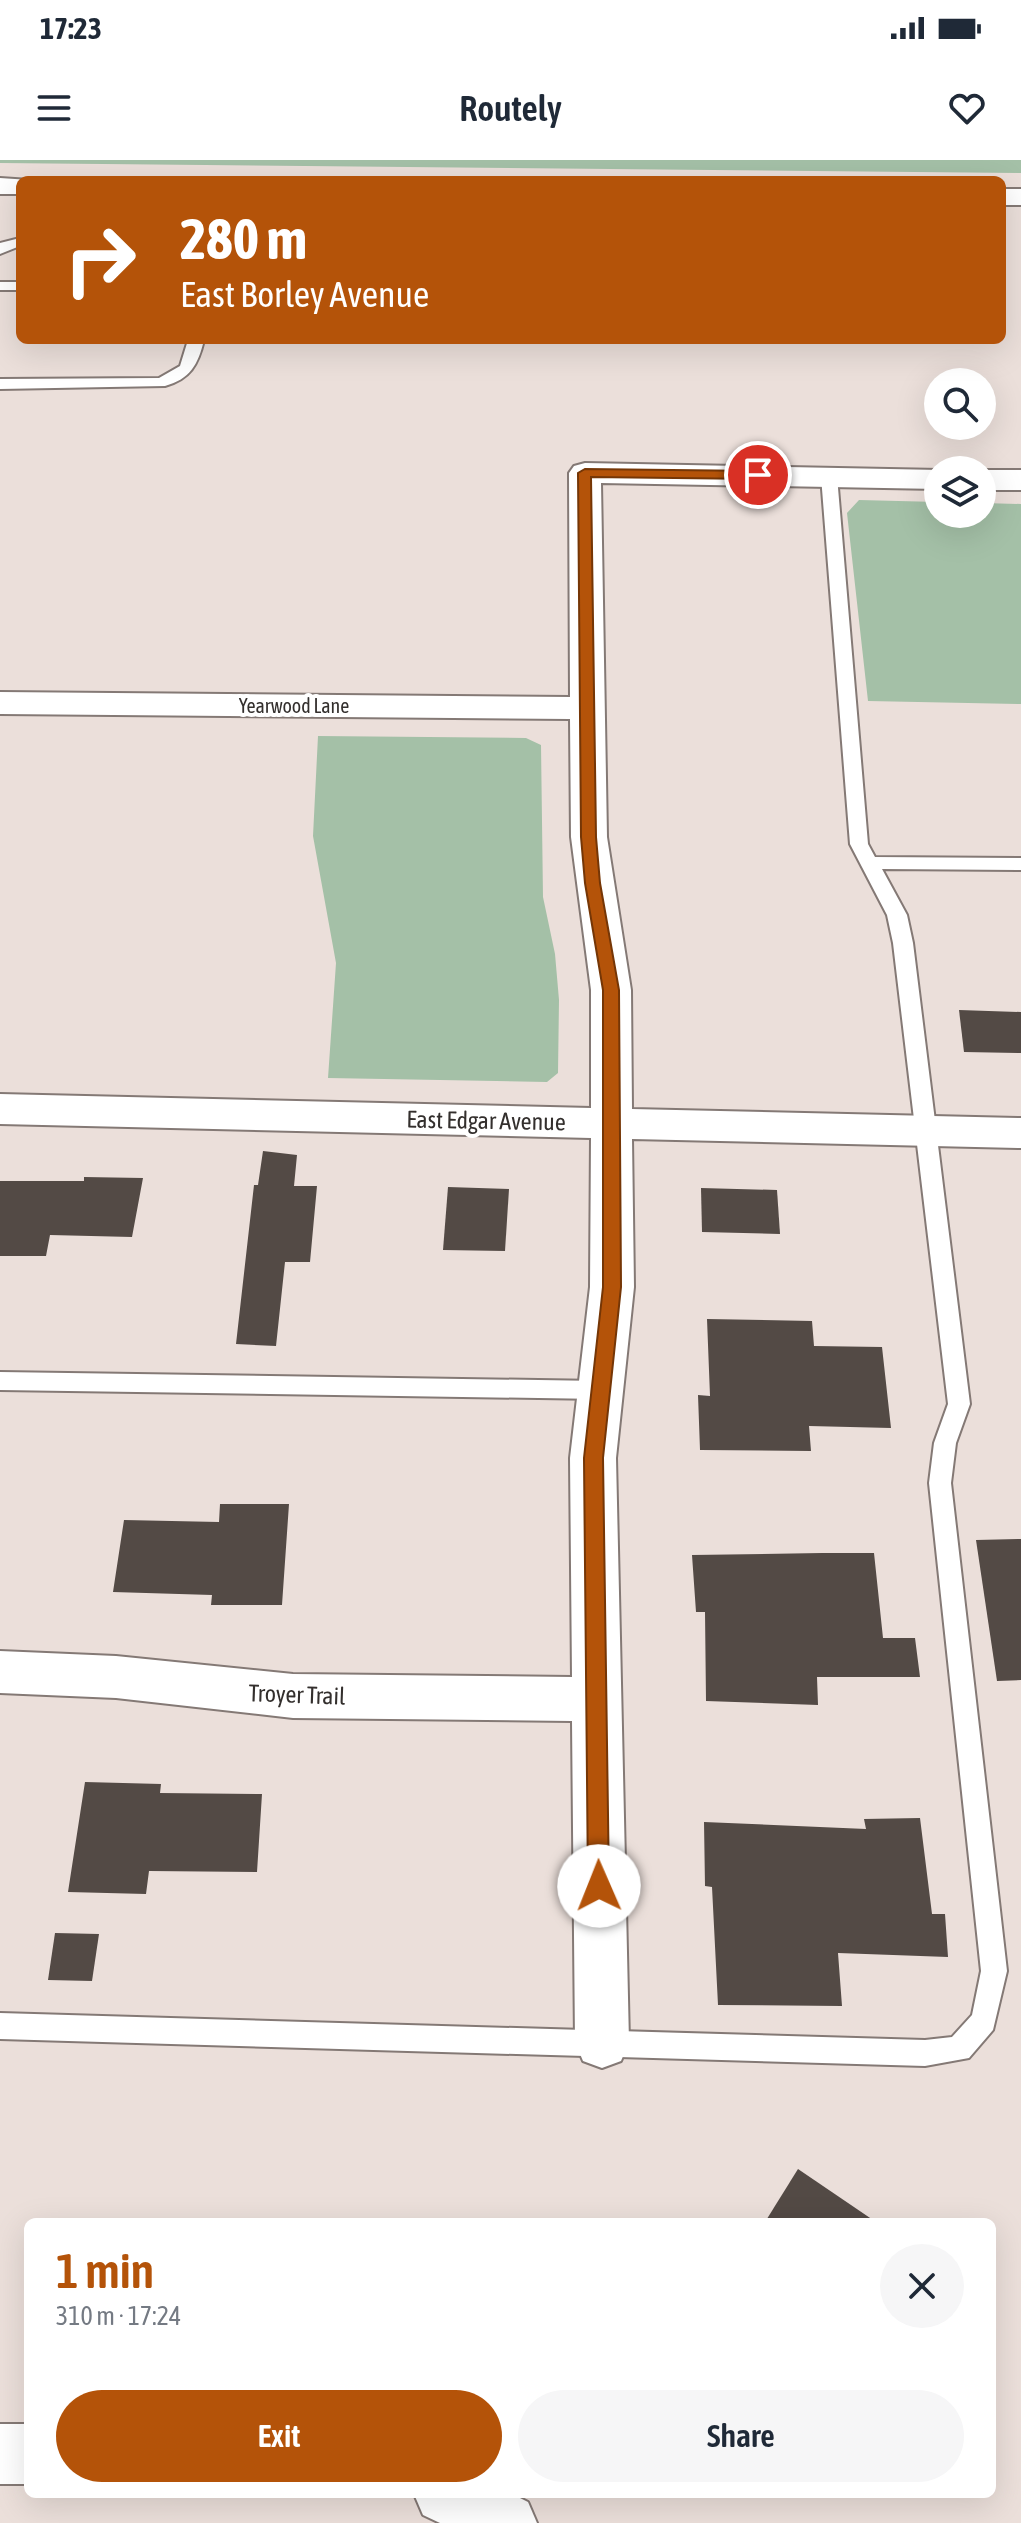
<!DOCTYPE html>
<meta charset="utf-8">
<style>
body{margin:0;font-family:"Asap Condensed",sans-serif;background:#f6f6f7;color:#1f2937;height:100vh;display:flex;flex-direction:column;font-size:30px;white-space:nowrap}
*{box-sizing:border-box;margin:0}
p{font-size:26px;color:#747a83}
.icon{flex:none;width:44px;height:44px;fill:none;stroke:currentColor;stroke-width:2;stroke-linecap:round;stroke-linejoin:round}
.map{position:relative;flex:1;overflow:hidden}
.details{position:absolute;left:24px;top:2058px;width:972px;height:280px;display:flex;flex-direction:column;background:#fff;border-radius:12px;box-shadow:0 8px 32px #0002}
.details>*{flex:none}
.hud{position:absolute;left:16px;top:16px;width:990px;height:168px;border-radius:12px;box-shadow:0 8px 32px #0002;background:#b45309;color:#fff;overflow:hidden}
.fabs{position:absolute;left:924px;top:208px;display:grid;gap:16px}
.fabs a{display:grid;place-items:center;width:72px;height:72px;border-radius:50%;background:#fff;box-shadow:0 8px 32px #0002;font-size:40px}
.pin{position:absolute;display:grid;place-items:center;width:68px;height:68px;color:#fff;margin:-34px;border:4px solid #fff;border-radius:50%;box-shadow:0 2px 8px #0007}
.me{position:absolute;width:88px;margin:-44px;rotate:359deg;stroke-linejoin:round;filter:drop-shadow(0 0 6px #0008)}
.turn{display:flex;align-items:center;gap:28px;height:168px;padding:0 32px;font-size:36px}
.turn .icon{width:104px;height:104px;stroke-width:2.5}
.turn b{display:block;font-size:56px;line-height:68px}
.round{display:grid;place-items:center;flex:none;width:84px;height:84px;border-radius:42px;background:#f6f6f7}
.summary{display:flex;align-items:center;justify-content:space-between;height:136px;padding:0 32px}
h1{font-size:48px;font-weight:600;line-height:60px;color:#b45309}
.action{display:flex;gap:16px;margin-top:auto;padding:16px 32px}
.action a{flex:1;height:92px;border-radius:48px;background:#b45309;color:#fff;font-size:32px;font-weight:600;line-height:92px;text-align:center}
.action a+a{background:#f6f6f7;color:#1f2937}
.status{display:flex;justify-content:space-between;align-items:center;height:56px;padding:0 40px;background:#fff;direction:ltr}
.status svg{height:22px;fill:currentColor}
header{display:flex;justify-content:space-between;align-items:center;height:104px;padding:0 32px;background:#fff;font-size:36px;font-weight:600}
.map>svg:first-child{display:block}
.green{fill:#a4c0a7}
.building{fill:#534a45}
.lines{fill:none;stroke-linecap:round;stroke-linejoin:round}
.service-casing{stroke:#847975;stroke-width:4}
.minor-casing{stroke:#847975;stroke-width:4}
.tertiary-casing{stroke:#847975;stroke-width:4}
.service{fill:#fff;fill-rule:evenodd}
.minor{fill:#fff;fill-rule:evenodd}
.tertiary{fill:#fff;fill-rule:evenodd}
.route{fill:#b45309;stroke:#753606;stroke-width:2}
.labels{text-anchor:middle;stroke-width:8;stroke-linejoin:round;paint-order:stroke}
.far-street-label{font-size:20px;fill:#332f2d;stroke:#fff}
.street-label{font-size:24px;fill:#332f2d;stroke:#fff}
</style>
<div class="status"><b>17:23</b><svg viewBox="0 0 49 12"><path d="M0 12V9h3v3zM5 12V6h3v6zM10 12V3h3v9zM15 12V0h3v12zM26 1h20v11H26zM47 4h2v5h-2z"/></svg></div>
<header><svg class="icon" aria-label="menu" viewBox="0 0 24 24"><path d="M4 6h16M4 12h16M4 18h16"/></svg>Routely<svg class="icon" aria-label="heart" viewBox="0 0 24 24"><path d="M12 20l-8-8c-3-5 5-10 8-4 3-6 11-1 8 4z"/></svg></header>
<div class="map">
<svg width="1021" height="2363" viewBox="0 0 1021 2363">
<rect width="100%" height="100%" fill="#ebdfda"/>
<g class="green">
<path d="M0 0H1021V13L0 3Z"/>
<path d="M859 340 938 342V354H982V343L1021 344V544L868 541 847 353Z"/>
<path d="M318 576 526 578 541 585 543 737 555 794 559 840 558 913 547 922 328 918 336 803 313 676Z"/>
</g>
<g class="building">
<path d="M959 850 1021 852V893L964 892Z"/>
<path d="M263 991 297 995 294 1026H317L310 1102H285L276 1186 236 1184 254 1025H258Z"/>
<path d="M84 1017 143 1018 132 1077 50 1075 46 1096H0V1021H84Z"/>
<path d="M448 1027 509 1029 505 1091 443 1090Z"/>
<path d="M701 1028 777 1030 780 1074 702 1072Z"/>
<path d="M707 1159 812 1161 814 1186 882 1187 891 1268 809 1266 811 1291 700 1290 698 1235 710 1236Z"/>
<path d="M220 1344H289L282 1445H211L212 1435 113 1432 124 1360 219 1362Z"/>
<path d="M1021 1379V1520L997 1521 976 1380Z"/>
<path d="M822 1393H874L883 1478H915L920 1517H817L818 1545 706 1541 705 1452H696L692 1395Z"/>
<path d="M85 1622 161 1624 160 1633 262 1634 257 1712 149 1711 146 1734 68 1732Z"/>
<path d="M920 1658 932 1754H945L948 1797 838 1793 842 1846 718 1845 712 1727 705 1726 704 1662 866 1669 864 1659Z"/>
<path d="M55 1773 99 1774 92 1821 48 1820Z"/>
<path d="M798 2009 876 2062H765Z"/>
</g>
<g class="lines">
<g class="service-casing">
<g id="service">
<path d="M20 78V86L0 94V83Z"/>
<rect x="0" y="122" width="20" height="8"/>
<path d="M188 180H204C198 205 190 219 165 226L0 229V219L159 218 180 206Z"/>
<path d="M829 311 837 316 868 684 875 697 1021 698V710L882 709 907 755 913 783 970 1244 956 1283 951 1323 1007 1811 993 1870 969 1898 925 1906 0 1879V1853L925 1880 952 1877 972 1855 981 1811 929 1323 934 1283 948 1244 893 783 887 755 850 684 821 316Z"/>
<path d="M0 1212 600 1221 608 1224 611 1230 608 1236 600 1239 0 1230Z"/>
</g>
</g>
<g class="minor-casing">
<g id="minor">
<path d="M585 303 940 310 938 329 601 323 607 677 631 830 632 949 1021 958V988L632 979 634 1127 616 1298 629 1882 621 1901 602 1908 583 1901 575 1882 572 1561 293 1558 116 1538 0 1533V1491L116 1496 293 1514 572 1517 570 1298 590 1127 591 978 0 964V934L591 948V830L571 677 570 559 0 554V532L570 537 569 313 574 306Z"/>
<rect x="982" y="310" width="39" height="20"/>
<rect x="0" y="2264" width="28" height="60"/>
<path d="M414 2334H512L528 2342 537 2363H440L423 2355Z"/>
</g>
</g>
<g class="tertiary-casing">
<g id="tertiary">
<path d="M0 18 30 20H20V34H0Z"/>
<rect x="1002" y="29" width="19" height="16"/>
</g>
</g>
<use href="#service" class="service"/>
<use href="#minor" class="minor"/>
<use href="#tertiary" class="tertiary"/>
</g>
<path class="route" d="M585 309 758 311 764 315 758 319 591 317 596 677 600 723 619 830 621 1127 603 1298 609 1726 606 1733 599 1736 591 1733 588 1726 584 1298 603 1127V830L585 723 581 677 578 313Z"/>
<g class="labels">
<g class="far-street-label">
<text x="294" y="553">Yearwood Lane</text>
</g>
<g class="street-label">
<text transform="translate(486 961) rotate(1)" y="8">East Edgar Avenue</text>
<text transform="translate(297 1535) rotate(2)" y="8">Troyer Trail</text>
</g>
</g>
</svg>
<div class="fabs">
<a><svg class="icon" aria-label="search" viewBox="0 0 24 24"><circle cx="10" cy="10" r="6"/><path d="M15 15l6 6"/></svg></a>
<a><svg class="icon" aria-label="layers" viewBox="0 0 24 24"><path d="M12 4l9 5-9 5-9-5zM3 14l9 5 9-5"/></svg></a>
</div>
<div class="pin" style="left:758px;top:315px;background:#d93025"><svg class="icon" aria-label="arrive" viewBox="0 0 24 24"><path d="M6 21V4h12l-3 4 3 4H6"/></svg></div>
<svg class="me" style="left:599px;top:1726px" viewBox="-20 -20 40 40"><circle r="19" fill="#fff"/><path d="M0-13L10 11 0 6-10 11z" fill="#b45309"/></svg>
<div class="hud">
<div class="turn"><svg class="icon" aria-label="right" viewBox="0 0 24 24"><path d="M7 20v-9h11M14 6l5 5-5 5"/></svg><div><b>280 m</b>East Borley Avenue</div></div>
</div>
<section class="details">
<div class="summary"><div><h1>1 min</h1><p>310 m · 17:24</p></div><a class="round"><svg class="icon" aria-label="close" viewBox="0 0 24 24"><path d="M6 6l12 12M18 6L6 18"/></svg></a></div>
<div class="action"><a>Exit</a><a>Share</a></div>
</section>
</div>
